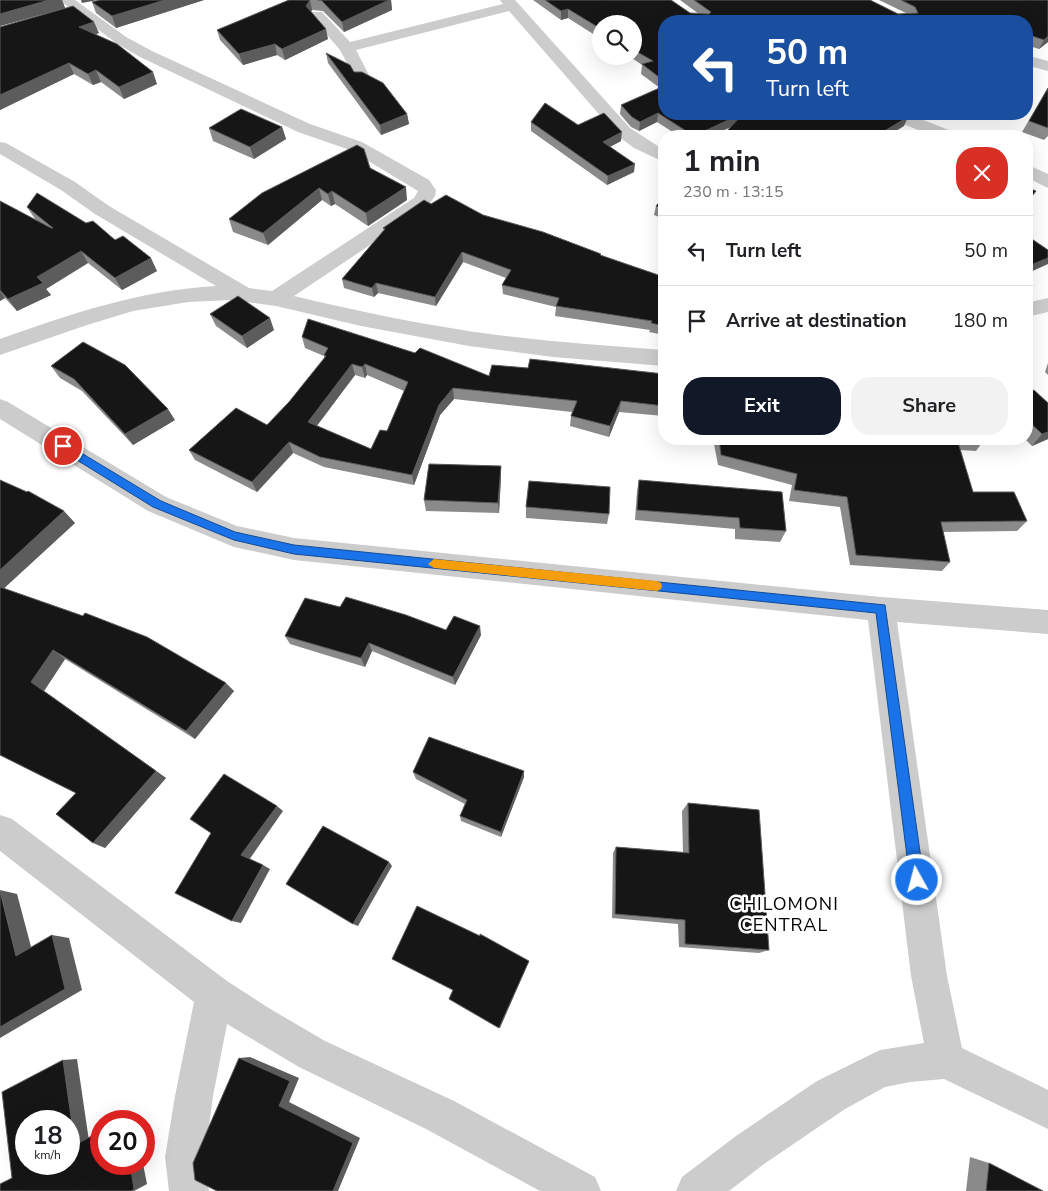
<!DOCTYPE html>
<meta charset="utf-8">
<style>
body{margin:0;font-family:"Nunito Sans",sans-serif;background:#f2f2f2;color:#202124;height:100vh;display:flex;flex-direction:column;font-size:19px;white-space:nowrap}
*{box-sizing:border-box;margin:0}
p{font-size:16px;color:#757577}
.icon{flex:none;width:28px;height:28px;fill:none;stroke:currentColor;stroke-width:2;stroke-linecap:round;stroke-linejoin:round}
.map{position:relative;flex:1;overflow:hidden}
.drawer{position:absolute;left:658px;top:130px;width:375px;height:315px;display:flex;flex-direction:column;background:#fff;border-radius:20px;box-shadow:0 5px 20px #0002}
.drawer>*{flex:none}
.banner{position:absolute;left:658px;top:15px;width:375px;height:105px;border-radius:20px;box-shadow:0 5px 20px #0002;background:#1a4fa0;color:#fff;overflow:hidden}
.controls{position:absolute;left:592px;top:15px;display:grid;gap:10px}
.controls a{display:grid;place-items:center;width:50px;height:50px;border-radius:50%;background:#fff;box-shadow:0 5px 20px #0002;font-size:25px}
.speed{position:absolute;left:15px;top:1110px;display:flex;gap:10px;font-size:25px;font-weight:700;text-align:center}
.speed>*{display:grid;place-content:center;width:65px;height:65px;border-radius:50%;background:#fff;box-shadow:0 5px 20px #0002;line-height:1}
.speed small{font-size:12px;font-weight:400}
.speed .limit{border:8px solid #d22;background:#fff;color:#111}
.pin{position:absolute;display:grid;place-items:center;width:42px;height:42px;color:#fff;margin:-21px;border:2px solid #fff;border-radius:50%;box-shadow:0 1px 5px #0007}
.me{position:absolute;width:55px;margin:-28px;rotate:353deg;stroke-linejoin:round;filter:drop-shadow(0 0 4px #0008)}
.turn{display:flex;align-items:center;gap:18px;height:105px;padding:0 25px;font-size:22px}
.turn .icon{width:65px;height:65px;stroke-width:2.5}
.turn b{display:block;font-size:35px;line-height:42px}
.round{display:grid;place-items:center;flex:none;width:52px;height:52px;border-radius:20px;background:#f2f2f2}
.headline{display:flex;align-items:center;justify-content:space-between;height:85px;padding:0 25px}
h1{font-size:30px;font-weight:700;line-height:38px}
.primary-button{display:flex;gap:10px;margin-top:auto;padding:10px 25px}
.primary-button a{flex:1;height:58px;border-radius:20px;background:#111827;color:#fff;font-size:20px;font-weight:700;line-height:58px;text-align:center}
.primary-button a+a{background:#f2f2f2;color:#202124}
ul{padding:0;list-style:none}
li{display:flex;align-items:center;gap:15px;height:70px;padding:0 25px;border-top:1px solid #e0e0e0}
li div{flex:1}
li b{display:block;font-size:19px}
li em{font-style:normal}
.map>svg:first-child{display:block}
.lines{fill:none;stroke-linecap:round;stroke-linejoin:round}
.minor{fill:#ccc;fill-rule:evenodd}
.wall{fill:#8a8a8a;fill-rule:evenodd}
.shaded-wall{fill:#5c5c5c}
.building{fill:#161616;stroke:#5c5c5c;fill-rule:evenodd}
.route{fill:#1a73e8;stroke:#114b97}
.slow{fill:#f59e0b}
.labels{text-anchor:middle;stroke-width:5;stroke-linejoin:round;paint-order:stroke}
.near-quarter-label{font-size:18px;letter-spacing:1px;fill:#000;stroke:#fff}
</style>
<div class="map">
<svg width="1048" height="1191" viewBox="0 0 1048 1191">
<rect width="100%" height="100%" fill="#fff"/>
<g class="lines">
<g class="minor">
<path d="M59 0H75L126 37 152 51 310 124 362 142 429 180 436 190 435 196 428 206 294 296C361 312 429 326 497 335 552 342 608 346 664 350V366L553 357 469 346 361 326 276 306 231 300 188 302 133 311 87 325 0 355V339C70 314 141 290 216 286L95 214 61 190 0 154V142L6 143 75 182 109 206 249 288 272 291 414 198 418 191 350 150 298 132 140 57 116 43Z"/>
<path d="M500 0H515L630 128 664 150V162L634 148 618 136 509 11 356 50 370 77 368 80H356L340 50 310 15 312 12H322L350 42 503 4Z"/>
<path d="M1026 55 1048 61V71L1026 65Z"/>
<path d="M886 114H908L954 132 957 136H933L888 118Z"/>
<path d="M1026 164 1048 174V188L1026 177Z"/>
<path d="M1048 298V312L1026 317V303Z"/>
<path d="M0 399 8 402 166 497 237 526 294 538 881 597 1048 610V634L897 622 947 976 962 1048 1048 1090V1129L944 1079 910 1082 885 1087 845 1109 764 1164 729 1191H676L682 1177 736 1136 817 1081 880 1050 924 1043 911 976 868 620 294 560 234 547 148 511 0 419Z"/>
<path d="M0 815 12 819 227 981 267 1007 325 1041 454 1101 595 1177 601 1191H540L426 1129 299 1067 227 1024 213 1096 205 1157 209 1191H169L165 1157 175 1096 194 1002 0 851Z"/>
</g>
</g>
<g class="wall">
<path d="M0 0H62L65 8 99 33 96 34 157 84 124 99 101 82 93 85 74 74 0 110V27L57 10 0 26Z"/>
<path d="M100 0H204L116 28 96 13 92 2Z"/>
<path d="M289 0H391L392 10 344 32 323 11 312 10 311 11 328 39 285 60 277 55 243 65 220 40 217 30Z"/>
<path d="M533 0H671L690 13 699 14 680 0H870L898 14 906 13 879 0H1048V42L1039 49 1026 45V21H664V114L904 126 730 127 711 136H679L657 122 639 131 631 127 620 114 621 105 660 88 641 74 642 65 629 56H634V24H601V39L568 18 561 20Z"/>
<path d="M326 53 354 72 407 114 409 124 381 135 328 63Z"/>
<path d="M1048 88V136L1044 140 1022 132Z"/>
<path d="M912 114H925L920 117Z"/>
<path d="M531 122 578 125 621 141 610 147 634 172 607 185 531 131Z"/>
<path d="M282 127 286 139 254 159 213 141 209 128Z"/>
<path d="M370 168 407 200 368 226 335 204 331 206 322 200 268 245 233 232 229 219Z"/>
<path d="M664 197V219L654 215 656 206Z"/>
<path d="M0 201 38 221 35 219 27 207 115 240 157 271 122 290 88 263 46 289 51 295 17 311 5 298 0 301Z"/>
<path d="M431 204 483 215 664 277V335L649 332 650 330 555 316 556 307 503 294 502 285 506 278 463 262 436 306 378 293 374 297 344 288 342 279 384 230 383 228Z"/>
<path d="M210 314 274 330 247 348 216 326Z"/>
<path d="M302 337 489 376 528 368 664 374V416L619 412 609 437 570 426 571 416 572 412 454 399 440 415 414 485 324 467 293 453 257 492 195 460 189 450 267 425 289 402 324 358V356L305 348ZM355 375 365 378 367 375 404 391 387 431 371 449 317 426Z"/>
<path d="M1048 363V375L1045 372Z"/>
<path d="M51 366 175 420 133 445 82 391 60 378Z"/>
<path d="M1026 393 1048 439 1032 446 1025 439H1026Z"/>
<path d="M713 439H984V440L976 451 960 450 973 492 1027 521 1017 531 943 532 950 562 942 571 850 565 840 507 789 501 792 485 718 465Z"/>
<path d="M501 466V477L499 513 426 511 424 500Z"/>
<path d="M0 480 75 523 4 588 234 691 195 739 65 659 44 691 166 778 105 848 76 793 0 755Z"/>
<path d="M639 480 786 531 780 542 735 539V529L635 520 637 491Z"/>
<path d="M526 507 609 514 607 524 526 518Z"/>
<path d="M340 607 446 630 481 635 455 685 372 651 365 667 290 644 285 636Z"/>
<path d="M413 772 524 777 501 837 461 821 460 816 465 804 416 779Z"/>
<path d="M688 803 769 950 759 953 679 947 678 924 612 918 613 853 616 847 683 852 682 811Z"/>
<path d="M970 1157 989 1163 1043 1191H966Z"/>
</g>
<g class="shaded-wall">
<path d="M49 0H62L65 8 0 26V14Z"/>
<path d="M81 0H98L82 3Z"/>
<path d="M165 0H204L116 28 112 16Z"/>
<path d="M310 0 312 10 309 16 306 6Z"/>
<path d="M389 0H391L392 10 344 32 342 22Z"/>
<path d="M568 9V18L561 20V11Z"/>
<path d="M94 22 99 33 84 38 79 27Z"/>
<path d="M326 29 328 39 285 60 282 49Z"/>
<path d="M1048 36V42L1039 49 1044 40Z"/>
<path d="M275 44 277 55 243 65 239 54Z"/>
<path d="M69 63 74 74 0 110V95Z"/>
<path d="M96 70 101 82 93 85 88 74Z"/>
<path d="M153 72 157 84 124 99 119 87Z"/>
<path d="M658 113 657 122 639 131 640 122Z"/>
<path d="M407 114 409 124 381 135 380 125Z"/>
<path d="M741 114H744L742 122 711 136H694Z"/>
<path d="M908 117 904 126 888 136H876Z"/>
<path d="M282 127 286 139 254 159 250 147Z"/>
<path d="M622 132 621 141 602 151 603 142Z"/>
<path d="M635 164 634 172 607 185 608 176Z"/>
<path d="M406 187 407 200 368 226 366 213Z"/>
<path d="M319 188 322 200 268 245 263 233Z"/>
<path d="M332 191 335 204 331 206 328 194Z"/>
<path d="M81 251 88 263 46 289 51 295 17 311 8 299 37 277Z"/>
<path d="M462 252 463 262 436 306 435 297Z"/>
<path d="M151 258 157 271 122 290 115 278Z"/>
<path d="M1048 258V264L1026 274V267Z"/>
<path d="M376 283 378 293 374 297 372 288Z"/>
<path d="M0 291 5 298 0 301Z"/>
<path d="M270 318 274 330 247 348 242 336Z"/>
<path d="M352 364 355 375 312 432 308 422Z"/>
<path d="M365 364 367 375 365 378 362 367Z"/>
<path d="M453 388 454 399 440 415 414 485 412 475 439 405Z"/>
<path d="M621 401 619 412 609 437 610 426Z"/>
<path d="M168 409 175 420 133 445 125 434Z"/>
<path d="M1048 432V439L1032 446 1042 434Z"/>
<path d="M289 442 293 453 257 492 252 482Z"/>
<path d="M501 466V477L499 513 498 503Z"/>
<path d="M64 511 75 523 0 592V570Z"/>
<path d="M480 626 481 635 455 685 453 677Z"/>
<path d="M369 643 372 651 365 667 361 658Z"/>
<path d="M53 650 65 659 44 691 166 778 105 848 93 843 156 771 31 682Z"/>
<path d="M226 683 234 691 195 739 186 731Z"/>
<path d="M524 771V777L501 837V832Z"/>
<path d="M277 806 283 811 249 860 241 855Z"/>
<path d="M389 862 392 866 358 926 353 924Z"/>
<path d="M263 865 270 869 241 923 232 921Z"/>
<path d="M0 890 17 894 34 958 16 956Z"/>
<path d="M52 935 69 938 82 990 0 1038V1027Z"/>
<path d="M529 961 500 1028H499Z"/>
<path d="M250 1057 299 1078 289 1102 360 1138 338 1191H333L279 1106 239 1058Z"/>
<path d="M77 1059 89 1141 75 1145 63 1060Z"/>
<path d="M130 1164H143L147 1184 134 1191H131Z"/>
</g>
<g class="building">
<path d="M0 0H49L0 14Z"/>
<path d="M100 0H165L112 16 92 2Z"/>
<path d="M289 0H310L306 6 326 29 282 49 275 44 239 54 217 30Z"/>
<path d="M318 0H389L342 22 321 0Z"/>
<path d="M545 0H671L690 13 709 14 711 12 694 0H870L898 14 918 13 915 7 901 0H1048V36L1044 40 1026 34V21H664V81L642 64 653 61 634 50V24H601V29L568 9 561 11Z"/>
<path d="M73 6 94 22 79 27 117 44 153 72 119 87 96 70 88 74 69 63 0 95V27Z"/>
<path d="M326 53 350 65 354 72H362L383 83 407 114 380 125Z"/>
<path d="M664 86V114H741L694 136 658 113 640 122 632 117 621 105Z"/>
<path d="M1048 88V128L1029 121Z"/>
<path d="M545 103 578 125 604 113 622 132 603 142 635 164 608 176 531 122Z"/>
<path d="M241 109 282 127 250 147 209 128Z"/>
<path d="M743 114H900L908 117 876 136H722Z"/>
<path d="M357 145 364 149 370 168 406 187 366 213 332 191 328 194 319 188 263 233 229 219 262 193Z"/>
<path d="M1026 187 1036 191 1026 204Z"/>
<path d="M37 193 86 223 93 221 115 240 123 236 151 258 115 278 81 251 37 277 43 283 8 299 0 290V201L51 228H53L27 207Z"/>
<path d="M446 195 483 215 543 232 601 254 600 255 664 277V326L651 323 652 321 556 306 559 298 502 285 511 270 462 252 435 297 376 283 372 288 342 279 385 229 383 228 424 200 431 204Z"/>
<path d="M664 197V209L656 206Z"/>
<path d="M1026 235 1048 250V258L1026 267Z"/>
<path d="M238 296 270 318 242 336 210 314Z"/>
<path d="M308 319 415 353 420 348 489 376 492 365 528 368 530 359 664 374V406L621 401 610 426 571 416 577 401 453 388 439 405 412 475 320 457 289 442 252 482 189 450 236 408 267 425 289 402 326 356 324 355 328 348 302 337ZM352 364 362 367 365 364 408 382 387 431 380 430 371 449 308 422Z"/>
<path d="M83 342 125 365 168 409 125 434 74 379 51 366Z"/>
<path d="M1034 390 1048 403V432L1042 434 1026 419V393Z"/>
<path d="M719 439H984V440L957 439 973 492H1014L1027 521 941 522 950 562 856 555 847 497 794 490 797 474 721 455Z"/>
<path d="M429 464 501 466 498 503 424 500Z"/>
<path d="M0 480 27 492 28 491 64 511 0 570Z"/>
<path d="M639 480 782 492 786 531 740 528 739 518 637 510Z"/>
<path d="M529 481 610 487 609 514 526 507Z"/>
<path d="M0 587 83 616 85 613 147 637 226 683 186 731 53 650 31 682 156 771 93 843 56 814 76 793 0 755Z"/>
<path d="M346 597 406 615 446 630 454 616 480 626 453 677 369 643 361 658 285 636 305 598 340 607Z"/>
<path d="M429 737 524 771 501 832 460 816 467 800 413 772Z"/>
<path d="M224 774 277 806 241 855 263 865 232 921 175 893 211 833 190 819Z"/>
<path d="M688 803 759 810 769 950 685 944V920L615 914 616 847 689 853Z"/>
<path d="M323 826 389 862 353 924 286 884Z"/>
<path d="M0 891 16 956 52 935 65 989 0 1027Z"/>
<path d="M417 906 480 936V934L529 961 499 1028 449 999 453 990 392 959Z"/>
<path d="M239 1058 290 1081 279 1106 353 1143 333 1191H217L195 1180 193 1163Z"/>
<path d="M63 1060 75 1145 101 1131V1164H130L134 1189 131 1191H0V1184L12 1178 2 1092ZM26 1121H69V1164H26Z"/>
<path d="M989 1163 1043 1191H986Z"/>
</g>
<path class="route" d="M63 442 161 501 235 532 294 545 885 605 924 880 922 884 917 886 912 884 910 880 876 613 294 554 234 540 153 507 59 449 58 446Z"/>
<path class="slow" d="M434 559 657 581 661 583 662 586 661 589 657 591 434 568 428 564Z"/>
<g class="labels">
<g class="near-quarter-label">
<text x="784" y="910">CHILOMONI<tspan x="784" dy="21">CENTRAL</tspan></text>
</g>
</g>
</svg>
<div class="controls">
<a><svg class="icon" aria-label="search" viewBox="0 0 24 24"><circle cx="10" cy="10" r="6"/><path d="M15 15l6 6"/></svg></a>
</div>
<div class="speed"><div>18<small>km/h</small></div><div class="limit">20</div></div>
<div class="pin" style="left:63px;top:446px;background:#d93025"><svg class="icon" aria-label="arrive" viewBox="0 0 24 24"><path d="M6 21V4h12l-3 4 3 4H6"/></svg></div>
<svg class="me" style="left:917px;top:880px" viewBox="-20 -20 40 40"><circle r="17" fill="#1a73e8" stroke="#fff" stroke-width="3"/><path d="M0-11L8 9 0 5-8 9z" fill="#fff"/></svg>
<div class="banner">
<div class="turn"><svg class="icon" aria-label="left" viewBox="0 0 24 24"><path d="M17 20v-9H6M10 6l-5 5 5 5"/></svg><div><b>50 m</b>Turn left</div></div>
</div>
<section class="drawer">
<div class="headline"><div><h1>1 min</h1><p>230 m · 13:15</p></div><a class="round" style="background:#d93025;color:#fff"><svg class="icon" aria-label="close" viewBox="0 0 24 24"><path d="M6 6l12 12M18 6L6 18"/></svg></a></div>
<ul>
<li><svg class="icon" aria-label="left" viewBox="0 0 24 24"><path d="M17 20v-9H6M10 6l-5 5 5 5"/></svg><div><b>Turn left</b></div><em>50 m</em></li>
<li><svg class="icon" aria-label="arrive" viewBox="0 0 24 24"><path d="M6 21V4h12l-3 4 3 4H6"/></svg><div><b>Arrive at destination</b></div><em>180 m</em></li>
</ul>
<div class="primary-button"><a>Exit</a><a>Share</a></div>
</section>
</div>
